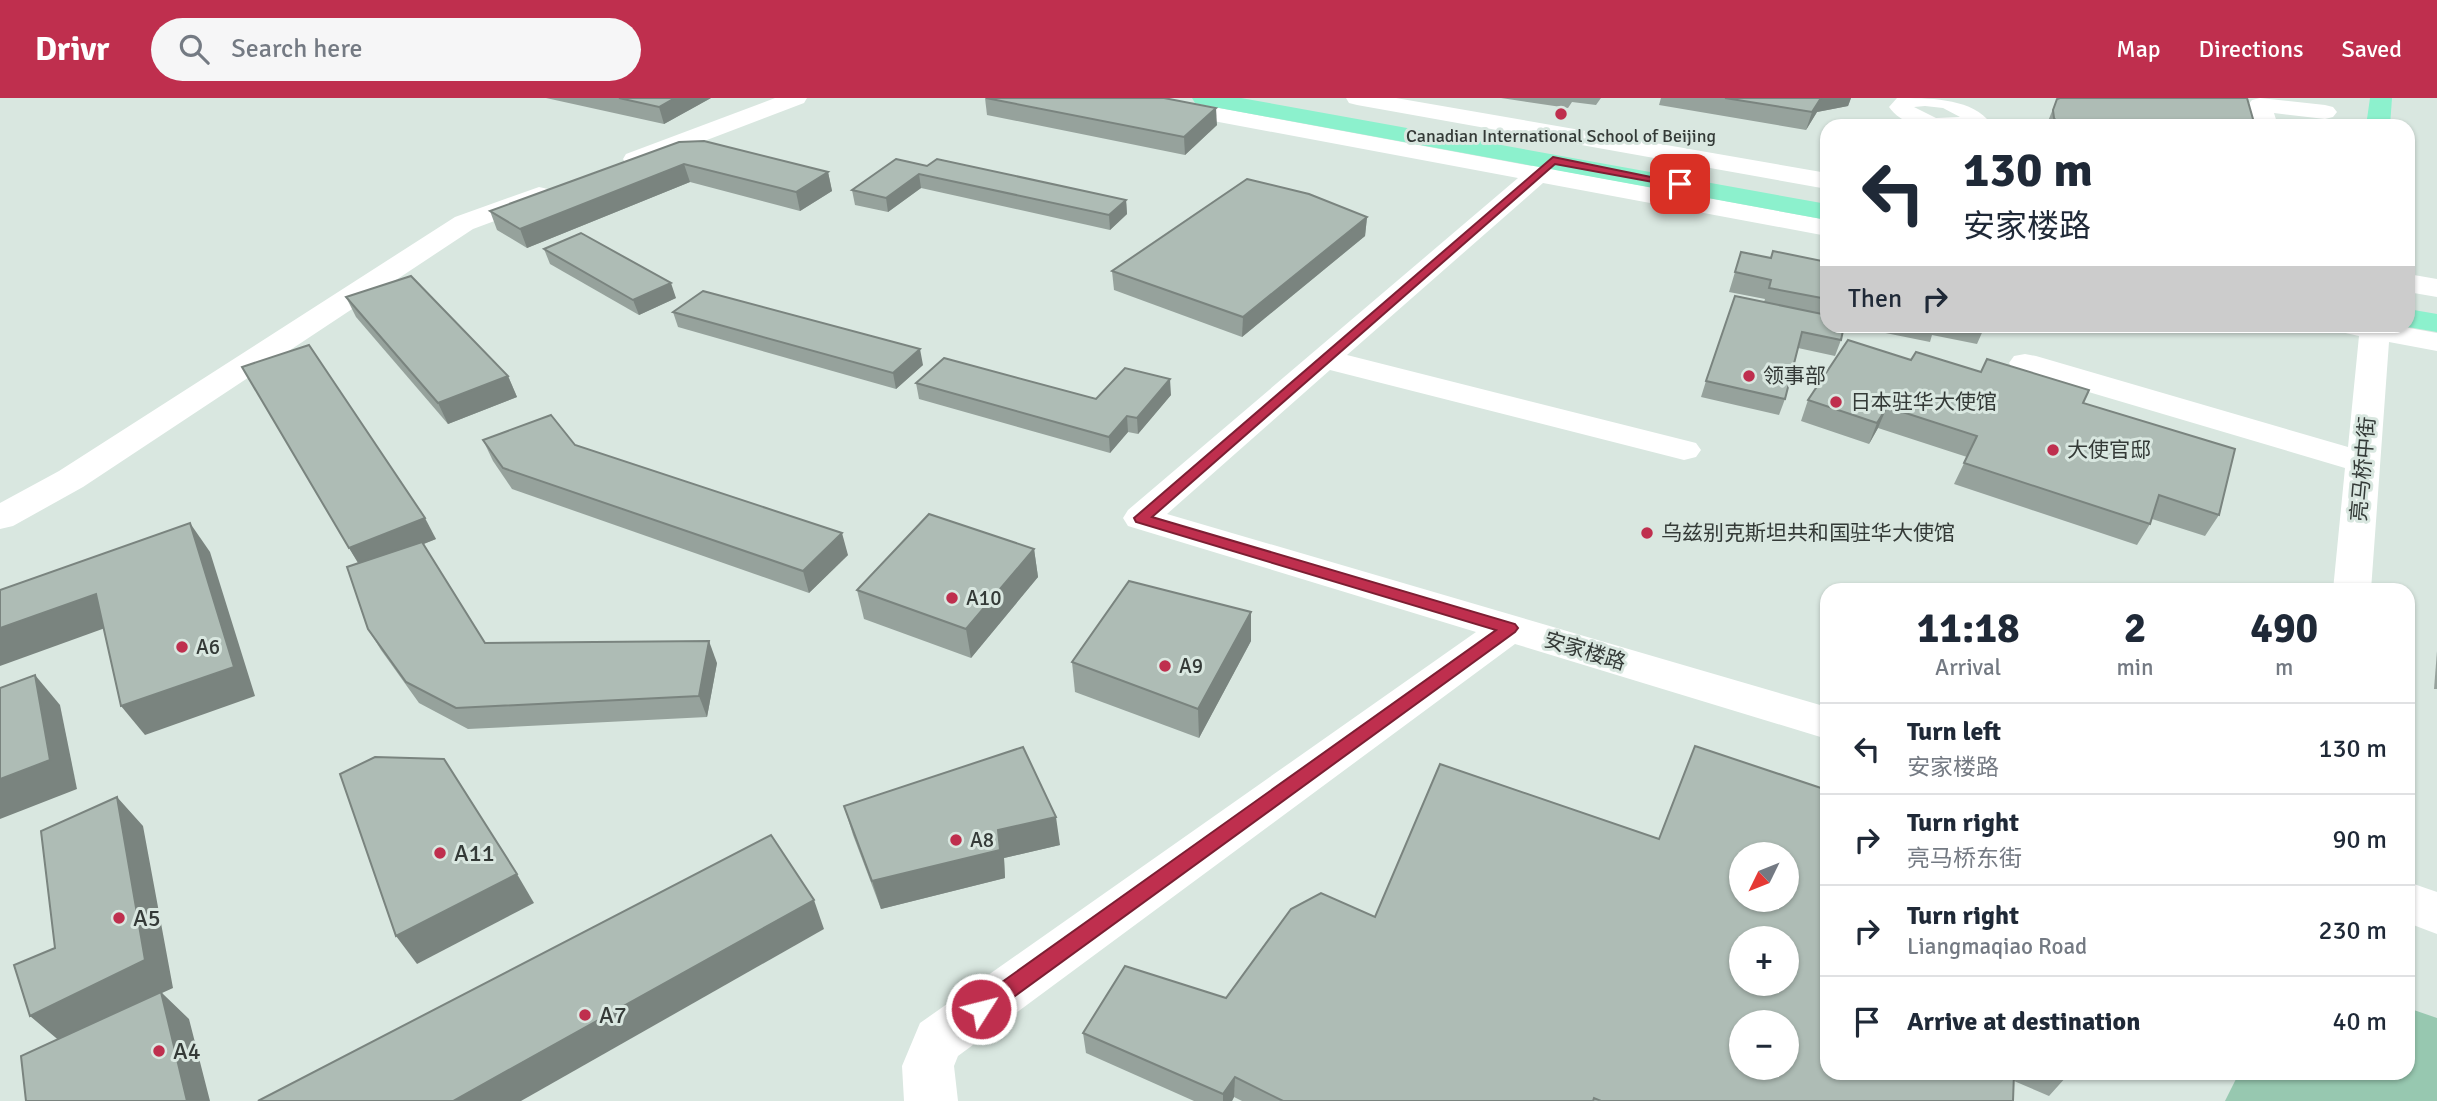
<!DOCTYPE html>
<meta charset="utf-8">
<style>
body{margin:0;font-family:Signika,"Noto Sans SC",sans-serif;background:#f6f6f7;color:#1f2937;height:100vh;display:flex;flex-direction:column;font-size:26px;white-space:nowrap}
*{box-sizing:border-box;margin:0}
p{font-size:23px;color:#747a83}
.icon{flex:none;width:38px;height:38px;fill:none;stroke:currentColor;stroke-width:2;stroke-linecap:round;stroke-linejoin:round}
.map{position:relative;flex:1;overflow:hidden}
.drawer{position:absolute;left:1820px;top:485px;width:595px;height:497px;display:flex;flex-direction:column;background:#fff;border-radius:21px;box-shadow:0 2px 5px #0004}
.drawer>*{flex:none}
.hud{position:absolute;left:1820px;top:21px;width:595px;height:214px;border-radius:21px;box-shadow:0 2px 5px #0004;background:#fff;color:#1f2937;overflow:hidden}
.needle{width:46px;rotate:227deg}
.controls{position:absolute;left:1729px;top:744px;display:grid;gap:14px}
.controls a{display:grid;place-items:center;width:70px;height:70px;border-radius:50%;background:#fff;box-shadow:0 2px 5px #0004;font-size:35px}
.pin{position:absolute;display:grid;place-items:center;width:60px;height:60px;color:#fff;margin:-30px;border-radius:14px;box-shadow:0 4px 10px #0006}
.me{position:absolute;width:77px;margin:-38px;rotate:54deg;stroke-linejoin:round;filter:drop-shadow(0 0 5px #0008)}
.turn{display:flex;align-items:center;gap:24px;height:147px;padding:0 28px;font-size:32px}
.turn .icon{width:91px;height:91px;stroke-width:2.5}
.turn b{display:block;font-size:49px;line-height:60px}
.then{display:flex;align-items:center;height:66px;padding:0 28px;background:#0003;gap:14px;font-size:26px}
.eta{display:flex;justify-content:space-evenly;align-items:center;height:119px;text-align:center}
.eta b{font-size:42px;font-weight:700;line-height:49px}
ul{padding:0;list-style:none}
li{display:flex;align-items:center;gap:21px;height:91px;padding:0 28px;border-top:2px solid #e0e1e3}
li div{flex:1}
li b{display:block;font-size:26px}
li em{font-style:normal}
header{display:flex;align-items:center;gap:42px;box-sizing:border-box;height:98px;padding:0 35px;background:#bf2f4e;color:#fff}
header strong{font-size:33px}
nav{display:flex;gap:38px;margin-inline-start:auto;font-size:24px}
.search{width:490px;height:63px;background:#f6f6f7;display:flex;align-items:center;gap:18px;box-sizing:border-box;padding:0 24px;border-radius:38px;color:#747a83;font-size:26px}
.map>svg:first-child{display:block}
.green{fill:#97c8b0}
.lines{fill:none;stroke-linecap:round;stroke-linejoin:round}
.minor{fill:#fff;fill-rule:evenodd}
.major{fill:#8cf1cd;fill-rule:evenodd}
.wall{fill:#96a29c}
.shaded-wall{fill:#7a847f}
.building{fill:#aebcb5;stroke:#7a847f;stroke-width:2;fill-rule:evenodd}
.route{fill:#bf2f4e;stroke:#7c1f33;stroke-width:2}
.poi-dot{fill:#bf2f4e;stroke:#d9e7e0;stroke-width:2.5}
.labels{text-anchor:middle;stroke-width:6;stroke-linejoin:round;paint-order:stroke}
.far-poi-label{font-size:18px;fill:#343a37;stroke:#d9e7e0}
.poi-label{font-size:21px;fill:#343a37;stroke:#d9e7e0;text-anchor:start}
.street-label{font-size:21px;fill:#343a37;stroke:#d9e7e0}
.near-poi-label{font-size:24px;fill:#343a37;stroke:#d9e7e0;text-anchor:start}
</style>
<header>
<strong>Drivr</strong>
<div class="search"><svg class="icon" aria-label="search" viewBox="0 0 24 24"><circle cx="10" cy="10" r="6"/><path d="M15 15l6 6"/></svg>Search here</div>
<nav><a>Map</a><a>Directions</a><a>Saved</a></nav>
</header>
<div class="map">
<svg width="2437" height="1003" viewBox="0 0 2437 1003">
<rect width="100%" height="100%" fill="#d9e7e0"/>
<path class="green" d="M2408 910 2437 920V1003H2225L2239 975H2408Z"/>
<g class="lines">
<g class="minor">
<path d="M775 0H807L804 5 644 66 635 68 626 66 623 61 626 56Z"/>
<path d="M1117 0H1165L1532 68C1541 60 1546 58 1558 61L1561 66 1557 72 1827 122V138L1543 85 1347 257 1696 345 1701 352 1696 359 1684 362 1330 272 1167 416 1827 609V641L1515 546 958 958 954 968 958 1003H904L902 968 920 925 1476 534 1128 428 1123 420 1128 412 1518 80 1128 7 1120 5Z"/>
<path d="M1346 0H1396L1827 75V91L1357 7 1349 5Z"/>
<path d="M1897 0C1928 0 1967 0 1987 21L1979 28C1949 28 1909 37 1889 9ZM1925 8 1943 10 1960 19 1936 20 1914 9Z"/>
<path d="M2260 0 2325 7 2333 9 2337 14 2333 19 2325 21 2274 15 2278 28H2254L2248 7 2252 2Z"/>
<path d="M539 89 548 91 552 97 548 103 473 131 83 389 13 428 0 431V405L59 373 455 119Z"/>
<path d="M2408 176 2437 181V199L2408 194Z"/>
<path d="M2337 228H2398L2437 235V253L2389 244 2371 492H2333L2345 370 2014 272 2009 265 2014 258 2025 256 2036 258 2348 349 2359 238 2341 234Z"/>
<path d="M2408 784 2437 794V836L2408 825Z"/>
</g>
<g class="major">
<path d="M1192 0H1241L1827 106V122L1203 7 1195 5Z"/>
<path d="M2370 0H2392L2390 28H2366Z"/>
<path d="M2408 211 2437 216V234L2402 228H2408Z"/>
</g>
</g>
<g class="wall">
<path d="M546 0H711L664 26Z"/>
<path d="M985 0 1217 27 1185 57 987 17Z"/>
<path d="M1501 0H1601L1596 7 1572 4 1568 10Z"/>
<path d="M1661 0H1851L1848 8 1817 14 1806 32 1659 7Z"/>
<path d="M2057 1 2255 28H2046Z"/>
<path d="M679 44 828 74 832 93 800 113 690 84 527 150 497 132 490 113Z"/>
<path d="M927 68 1126 102 1127 116 1110 132 921 90 888 114 855 107 852 92Z"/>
<path d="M1367 119 1365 138 1242 239 1114 192 1112 173Z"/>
<path d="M544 151 676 200 639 217 550 166Z"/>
<path d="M1771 160 1827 164V228L1841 242 1835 258 1798 250 1785 301 1779 317 1701 299 1706 283 1764 204 1765 201 1729 194 1735 174Z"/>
<path d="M346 199 508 278 517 299 448 326 356 219Z"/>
<path d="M673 214 923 267 896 291 678 229Z"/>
<path d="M1851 228H1985L1977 246 1932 237 1930 244Z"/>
<path d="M1911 262 2083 305 2219 417 2205 438 2152 421 2150 426 2137 447 1954 386 1967 359 1878 330 1869 346 1801 323 1808 302Z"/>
<path d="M242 269 436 441 423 446 485 545 717 565 707 619 468 631 419 605 381 552 368 531 358 465Z"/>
<path d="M916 285 1096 301 1171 297 1138 336 1128 334 1110 355 919 301Z"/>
<path d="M483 342 848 457 809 495 512 391 493 363Z"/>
<path d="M1034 451 1038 479 971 560 864 521 857 492Z"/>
<path d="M1251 543 1199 640 1075 594 1072 564Z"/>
<path d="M2437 553V591H2434Z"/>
<path d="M844 708 1060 747 1004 760 1005 780 881 811 853 737Z"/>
<path d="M1375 819 1827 975H2067V978L2049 998 2014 983 2013 1003H1242L1234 999 1232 1003H1194L1086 955 1083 935 1226 900Z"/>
</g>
<g class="shaded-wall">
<path d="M675 0H711L664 26 659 9Z"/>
<path d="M1821 0H1851L1848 8 1817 14 1806 32 1812 14Z"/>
<path d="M1216 10 1217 27 1185 57 1184 39Z"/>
<path d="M684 66 690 84 527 150 520 131Z"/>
<path d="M828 74 832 93 800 113 796 94Z"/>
<path d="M919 76 921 90 888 114 886 100Z"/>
<path d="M1126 102 1127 116 1110 132 1109 117Z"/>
<path d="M1367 119 1365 138 1242 239 1243 219Z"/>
<path d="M671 185 676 200 639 217 633 202Z"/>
<path d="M920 251 923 267 896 291 893 275Z"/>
<path d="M508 278 517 299 448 326 438 305Z"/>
<path d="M1170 281 1171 297 1138 336 1137 320Z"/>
<path d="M1887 309 1878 330 1869 346 1877 325Z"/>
<path d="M1127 318 1128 334 1110 355 1109 339Z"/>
<path d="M425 420 436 441 362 471 349 450Z"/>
<path d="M190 425 210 454 255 598 145 637 121 608Z"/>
<path d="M842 435 848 457 809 495 803 473Z"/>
<path d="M1034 451 1038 479 971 560 966 531Z"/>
<path d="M96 496 119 525 0 568V530Z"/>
<path d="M1251 514V543L1199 640 1198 611Z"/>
<path d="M709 543 717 565 707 619 699 598Z"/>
<path d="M35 577 60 607 77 691 0 721V681Z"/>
<path d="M117 699 143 728 173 890 162 895 189 921 210 1003H187L62 945 30 918Z"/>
<path d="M1056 719 1060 747 1004 760 1005 780 881 811 872 783 998 732Z"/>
<path d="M517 776 534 805 417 866 396 838Z"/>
<path d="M814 802 824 831 521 1003H453Z"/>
<path d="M1235 979 1234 999 1232 1003H1223V996Z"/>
</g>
<g class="building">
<path d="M619 0H675L659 9Z"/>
<path d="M986 0H1164L1216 10 1184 39Z"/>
<path d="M1725 0H1821L1812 14Z"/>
<path d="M2060 0H2247L2255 28H2060L2054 20 2053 12 2057 1Z"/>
<path d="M704 43 828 74 796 94 684 66 520 131 490 113 679 44Z"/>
<path d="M896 61 927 68 937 61 1126 102 1109 117 919 76 886 100 852 92Z"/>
<path d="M1247 81 1309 96 1367 119 1243 219 1112 173Z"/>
<path d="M581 135 671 185 633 202 544 151Z"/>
<path d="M1773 153 1827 164V201L1769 190 1771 182 1735 174 1741 154 1771 160Z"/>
<path d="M411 178 508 278 438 305 346 199Z"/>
<path d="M703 193 920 251 893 275 673 214Z"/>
<path d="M1735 198 1827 217V228H1844L1841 242 1802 234 1785 301 1706 283Z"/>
<path d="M1848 242 1911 262 1916 254 1981 274 1987 261 2089 292 2083 305 2235 351 2219 417 2159 397 2150 426 1964 365 1977 338 1887 309 1877 325 1808 302Z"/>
<path d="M309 247 425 420 349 450 242 269Z"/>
<path d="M944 260 1096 301 1125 270 1170 281 1137 320 1127 318 1109 339 916 285Z"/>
<path d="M551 317 575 347 842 435 803 473 503 370 483 342Z"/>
<path d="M929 416 1034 451 966 531 857 492Z"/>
<path d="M190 425 234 569 121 608 96 496 0 530V492Z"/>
<path d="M422 444 485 545 709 543 699 598 456 610 406 584 368 531 347 469Z"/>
<path d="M1129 483 1251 514 1198 611 1072 564Z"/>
<path d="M35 577 50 662 0 681V590Z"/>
<path d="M1695 648 1827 692V975H2014L2013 1003H1601L1594 1000 1593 1003H1283L1235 979 1223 996 1083 935 1125 868 1226 900 1291 811 1321 795 1375 819 1440 666 1659 741ZM1741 756H1787V802H1741ZM1741 840H1787V886H1741ZM1741 924H1787V970H1741Z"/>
<path d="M1023 649 1056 719 998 732 1000 752 872 783 844 708Z"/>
<path d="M375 659 444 661 517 776 396 838 340 676Z"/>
<path d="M117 699 145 862 30 918 14 867 55 850 41 733Z"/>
<path d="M771 737 814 802 453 1003H258Z"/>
<path d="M161 894 187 1003H26L21 958Z"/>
</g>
<path class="route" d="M1553 59 1685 86 1680 89 1555 66 1152 419 1515 526 1518 530 1515 534 989 917 981 920 974 917 971 911 974 904 1496 532 1136 424 1134 420Z"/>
<g class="poi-dot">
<circle cx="1561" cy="16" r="7"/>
<circle cx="1749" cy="278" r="7"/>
<circle cx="1836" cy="304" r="7"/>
<circle cx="2053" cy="352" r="7"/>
<circle cx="1647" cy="435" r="7"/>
<circle cx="952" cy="500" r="7"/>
<circle cx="182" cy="549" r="7"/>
<circle cx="1165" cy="568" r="7"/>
<circle cx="956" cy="742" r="7"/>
<circle cx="440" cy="755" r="7"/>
<circle cx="119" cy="820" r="7"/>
<circle cx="585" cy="917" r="7"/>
<circle cx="159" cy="953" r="7"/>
</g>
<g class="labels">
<g class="far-poi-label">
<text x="1561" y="44">Canadian International School of Beijing</text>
</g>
<g class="poi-label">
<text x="1763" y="285">领事部</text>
<text x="1850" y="311">日本驻华大使馆</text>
<text x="2067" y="359">大使官邸</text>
<text x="1661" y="442">乌兹别克斯坦共和国驻华大使馆</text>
<text x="966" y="507">A10</text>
<text x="196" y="556">A6</text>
<text x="1179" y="575">A9</text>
<text x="970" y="749">A8</text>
</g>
<g class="street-label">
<text transform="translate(2363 371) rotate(-85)" y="7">亮马桥中街</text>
<text transform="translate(1585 553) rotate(17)" y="7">安家楼路</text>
</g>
<g class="near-poi-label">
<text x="454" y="763">A11</text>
<text x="133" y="828">A5</text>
<text x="599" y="925">A7</text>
<text x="173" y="961">A4</text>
</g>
</g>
</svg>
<div class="controls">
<a><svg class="needle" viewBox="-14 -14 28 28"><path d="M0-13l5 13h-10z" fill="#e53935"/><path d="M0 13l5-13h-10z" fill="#747a83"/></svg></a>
<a>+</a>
<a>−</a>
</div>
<div class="pin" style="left:1680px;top:86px;background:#d93025"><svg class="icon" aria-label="arrive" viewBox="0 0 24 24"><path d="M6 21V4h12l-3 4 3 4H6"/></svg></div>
<svg class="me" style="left:981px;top:911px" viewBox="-20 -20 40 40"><circle r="17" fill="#bf2f4e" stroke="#fff" stroke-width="3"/><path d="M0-11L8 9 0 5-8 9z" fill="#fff"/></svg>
<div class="hud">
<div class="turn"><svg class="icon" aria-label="left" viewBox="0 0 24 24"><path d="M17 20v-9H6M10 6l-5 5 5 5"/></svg><div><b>130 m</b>安家楼路</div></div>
<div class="then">Then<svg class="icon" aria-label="right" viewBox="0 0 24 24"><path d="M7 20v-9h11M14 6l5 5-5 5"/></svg></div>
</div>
<section class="drawer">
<div class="eta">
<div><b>11:18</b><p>Arrival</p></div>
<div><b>2</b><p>min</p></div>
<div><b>490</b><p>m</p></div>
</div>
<ul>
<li><svg class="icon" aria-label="left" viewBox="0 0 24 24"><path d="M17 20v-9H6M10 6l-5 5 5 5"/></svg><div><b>Turn left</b><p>安家楼路</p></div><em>130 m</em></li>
<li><svg class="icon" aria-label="right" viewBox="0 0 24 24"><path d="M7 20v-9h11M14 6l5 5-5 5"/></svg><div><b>Turn right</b><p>亮马桥东街</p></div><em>90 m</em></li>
<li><svg class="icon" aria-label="right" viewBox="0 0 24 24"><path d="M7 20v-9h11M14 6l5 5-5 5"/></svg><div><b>Turn right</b><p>Liangmaqiao Road</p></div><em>230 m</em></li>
<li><svg class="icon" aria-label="arrive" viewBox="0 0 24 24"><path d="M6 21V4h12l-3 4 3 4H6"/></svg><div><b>Arrive at destination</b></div><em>40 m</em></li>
</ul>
</section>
</div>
